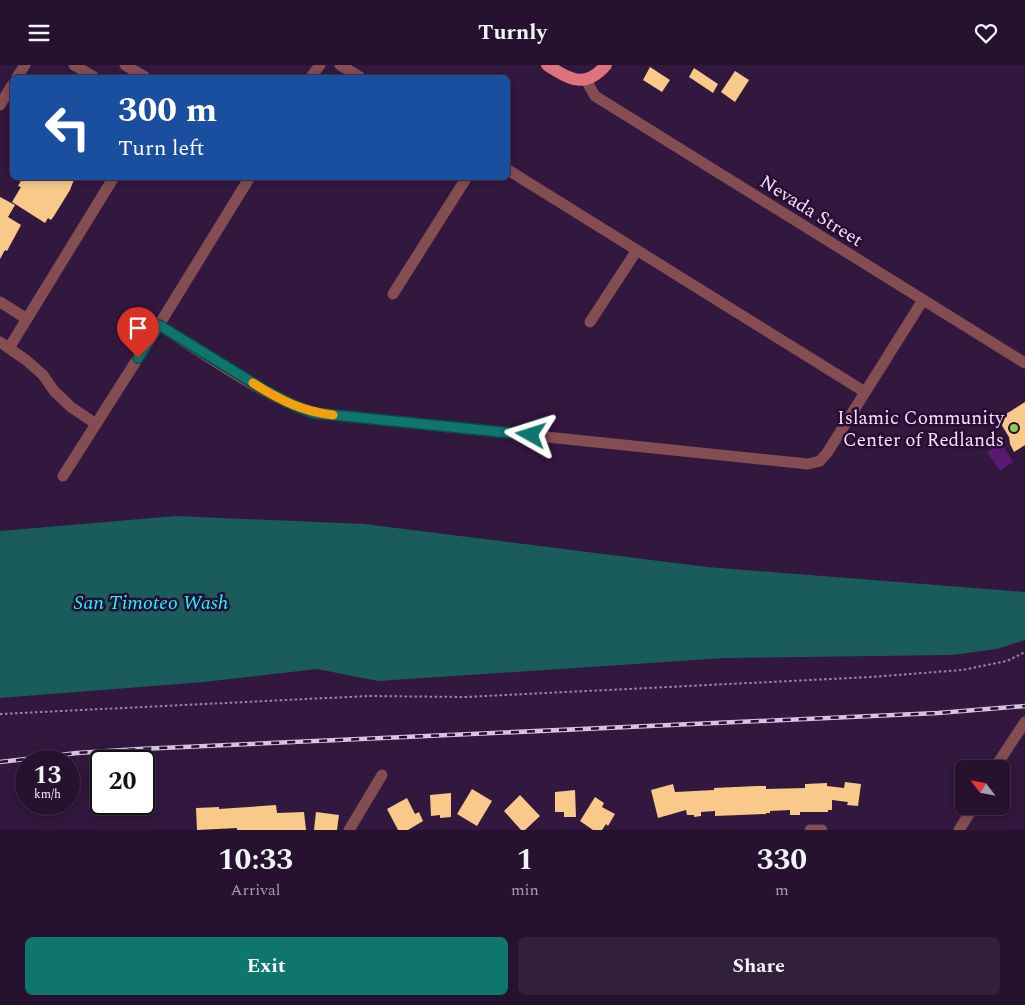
<!DOCTYPE html>
<style>
body{margin:0;font-family:Spectral,serif;background:#321f3a;color:#f1f3f6;height:100vh;display:flex;flex-direction:column;font-size:19px;white-space:nowrap}
*{box-sizing:border-box;margin:0}
p{font-size:16px;color:#a49daa}
.icon{flex:none;width:28px;height:28px;fill:none;stroke:currentColor;stroke-width:2;stroke-linecap:round;stroke-linejoin:round}
.map{position:relative;height:765px;overflow:hidden}
.panel{display:flex;flex-direction:column;background:#26112e;flex:1}
.panel>*{flex:none}
.hud{position:absolute;left:10px;top:10px;width:500px;height:105px;border-radius:8px;box-shadow:0 2px 8px #0003,0 0 0 1px #42314a;background:#1a4fa0;color:#fff;overflow:hidden}
.needle{width:32px;rotate:302deg}
.buttons{position:absolute;left:955px;top:695px;display:grid;gap:10px}
.buttons a{display:grid;place-items:center;width:55px;height:55px;border-radius:8px;background:#26112e;box-shadow:0 2px 8px #0003,0 0 0 1px #42314a;font-size:25px}
.speed{position:absolute;left:15px;top:685px;display:flex;gap:10px;font-size:25px;font-weight:700;text-align:center}
.speed>*{display:grid;place-content:center;width:65px;height:65px;border-radius:50%;background:#26112e;box-shadow:0 2px 8px #0003,0 0 0 1px #42314a;line-height:1}
.speed small{font-size:12px;font-weight:400}
.speed .limit{border:2px solid #111;border-radius:8px;background:#fff;color:#111}
.pin{position:absolute;display:grid;place-items:center;width:42px;height:42px;color:#fff;margin:-51px -21px;border-radius:50% 50% 50% 0;rotate:-45deg;box-shadow:0 0 5px #0007}
.pin .icon{rotate:45deg}
.me{position:absolute;width:55px;margin:-28px;rotate:276deg;stroke-linejoin:round;filter:drop-shadow(0 0 4px #0008)}
.turn{display:flex;align-items:center;gap:18px;height:105px;padding:0 25px;font-size:22px}
.turn .icon{width:65px;height:65px;stroke-width:2.5}
.turn b{display:block;font-size:35px;line-height:42px}
.eta{display:flex;justify-content:space-evenly;align-items:center;height:85px;text-align:center}
.eta b{font-size:30px;font-weight:700;line-height:35px}
.primary-button{display:flex;gap:10px;margin-top:auto;padding:10px 25px}
.primary-button a{flex:1;height:58px;border-radius:8px;background:#0f766e;color:#fff;font-size:20px;font-weight:700;line-height:58px;text-align:center}
.primary-button a+a{background:#321f3a;color:#f1f3f6}
header{display:flex;justify-content:space-between;align-items:center;height:65px;padding:0 25px;background:#26112e;font-size:22px;font-weight:700}
.map>svg:first-child{display:block}
.green{fill:#591b71}
.water{fill:#1a5c5c}
.building{fill:#f8c989}
.lines{fill:none;stroke-linecap:round;stroke-linejoin:round}
.path{stroke:#9b85a5;stroke-width:2;stroke-dasharray:2.5 2.5;stroke-linecap:butt}
.minor{stroke:#834d52;stroke-width:11}
.major{stroke:#e0727e;stroke-width:12}
.rail-casing{stroke:#d7c5e0;stroke-width:4.5}
.rail{stroke:#280c34;stroke-width:2.5;stroke-dasharray:8;stroke-linecap:butt}
.route-casing{stroke:#0a4d48;stroke-width:12}
.route{stroke:#0f766e;stroke-width:9}
.slow{stroke:#f59e0b;stroke-width:9}
.poi-dot{fill:#84cf4d;stroke:#280c34;stroke-width:2}
.labels{text-anchor:middle;stroke-width:5;stroke-linejoin:round;paint-order:stroke}
.street-label{font-size:19px;fill:#f2e1fb;stroke:#280c34}
.poi-label{font-size:19px;fill:#f2e1fb;stroke:#280c34;text-anchor:end}
.water-label{font-size:20px;font-style:italic;fill:#0ffdfc;stroke:#280c34}
</style>
<header><svg class="icon" aria-label="menu" viewBox="0 0 24 24"><path d="M4 6h16M4 12h16M4 18h16"/></svg>Turnly<svg class="icon" aria-label="heart" viewBox="0 0 24 24"><path d="M12 20l-8-8c-3-5 5-10 8-4 3-6 11-1 8 4z"/></svg></header>
<div class="map">
<svg width="1025" height="765" viewBox="0 0 1025 765">
<rect width="100%" height="100%" fill="#32173e"/>
<path class="green" d="M1001 378 1013 397 1000 406 987 387Z"/>
<path class="water" d="M176 451 364 459 707 502 1025 527V575L997 584 952 590 725 593 378 616 317 604 204 617 0 633V466Z"/>
<g class="building">
<path d="M650 2 670 15 662 27 643 15Z"/>
<path d="M694 3 718 19 713 28 689 12Z"/>
<path d="M735 6 749 15 735 37 721 27Z"/>
<path d="M23 112H75L70 125 54 151 51 155 48 153 45 158 12 137 21 122 18 121Z"/>
<path d="M0 132 15 140 8 152 21 160 7 186 5 185 0 194Z"/>
<path d="M1025 337V380L1014 387 1010 379 1009 372 998 354Z"/>
<path d="M845 717 861 719 858 741 847 740 848 737 832 735V745H828V747H800V750H790V745L770 746V748H766V749L715 751V746L701 747V751L694 752V750H687L686 745 658 753 651 725 673 719 675 727 714 725V723L757 721H766V724L805 723V719L827 718V721L844 723Z"/>
<path d="M472 724 492 736 477 761 457 749Z"/>
<path d="M575 725 576 752H564V747H555V727Z"/>
<path d="M451 728V752L440 753V750L431 751 430 730Z"/>
<path d="M520 730 540 751 525 765H521L504 746Z"/>
<path d="M595 732 604 738 602 742 615 749 608 761 606 759 602 765H593L580 756Z"/>
<path d="M407 733 415 749 419 747 423 756 408 765H398L387 744Z"/>
<path d="M276 740 277 748 304 747 306 765H237V763L197 765 196 743 219 742V744Z"/>
<path d="M316 747 339 750 337 765H314Z"/>
</g>
<g class="lines">
<path class="path" d="M0 649 368 631 465 632 871 612 962 605 1007 596 1025 587"/>
<g class="minor">
<path d="M74 0 94 12"/>
<path d="M125 0 145 12"/>
<path d="M340 0 360 12"/>
<path d="M17 12 25 0"/>
<path d="M311 12 320 0"/>
<path d="M586 15 595 31 1025 298"/>
<path d="M0 40 12 20"/>
<path d="M508 105 865 327"/>
<path d="M393 229 467 112"/>
<path d="M0 237 27 254"/>
<path d="M590 257 637 185"/>
<path d="M159 260 250 112"/>
<path d="M0 277 26 295 43 310 54 326 71 342 96 359"/>
<path d="M9 283 114 112"/>
<path d="M63 411 159 260C208 291 259 329 314 348L808 399 820 396 827 388 923 235"/>
<path d="M994 704 1025 657"/>
<path d="M349 765 382 710"/>
<path d="M810 765H822"/>
<path d="M959 765 974 741"/>
</g>
<path class="major" d="M547 0C571 15 585 24 606 0"/>
<g class="rail-casing">
<path id="rail" d="M0 697 77 688 139 684 938 648 1025 641"/>
</g>
<use href="#rail" class="rail"/>
</g>
<g class="lines">
<g class="route-casing">
<path id="route" d="M138 293 159 260 266 326 295 341 314 348 531 370"/>
</g>
<use href="#route" class="route"/>
<path class="slow" d="M253 318C280 335 301 346 333 350"/>
</g>
<circle class="poi-dot" cx="1014" cy="363" r="5"/>
<g class="labels">
<g class="street-label">
<text transform="translate(812 145) rotate(32)" y="7">Nevada Street</text>
</g>
<g class="poi-label">
<text x="1004" y="359">Islamic Community<tspan x="1004" dy="22">Center of Redlands</tspan></text>
</g>
<g class="water-label">
<text x="151" y="544">San Timoteo Wash</text>
</g>
</g>
</svg>
<div class="buttons">
<a><svg class="needle" viewBox="-14 -14 28 28"><path d="M0-13l5 13h-10z" fill="#e53935"/><path d="M0 13l5-13h-10z" fill="#a49daa"/></svg></a>
</div>
<div class="speed"><div>13<small>km/h</small></div><div class="limit">20</div></div>
<div class="pin" style="left:138px;top:293px;background:#d93025"><svg class="icon" aria-label="arrive" viewBox="0 0 24 24"><path d="M6 21V4h12l-3 4 3 4H6"/></svg></div>
<svg class="me" style="left:531px;top:370px" viewBox="-20 -20 40 40"><path d="M0-17L14 15 0 8-14 15z" fill="#0f766e" stroke="#fff" stroke-width="4"/></svg>
<div class="hud">
<div class="turn"><svg class="icon" aria-label="left" viewBox="0 0 24 24"><path d="M17 20v-9H6M10 6l-5 5 5 5"/></svg><div><b>300 m</b>Turn left</div></div>
</div>
</div>
<section class="panel">
<div class="eta">
<div><b>10:33</b><p>Arrival</p></div>
<div><b>1</b><p>min</p></div>
<div><b>330</b><p>m</p></div>
</div>
<div class="primary-button"><a>Exit</a><a>Share</a></div>
</section>
